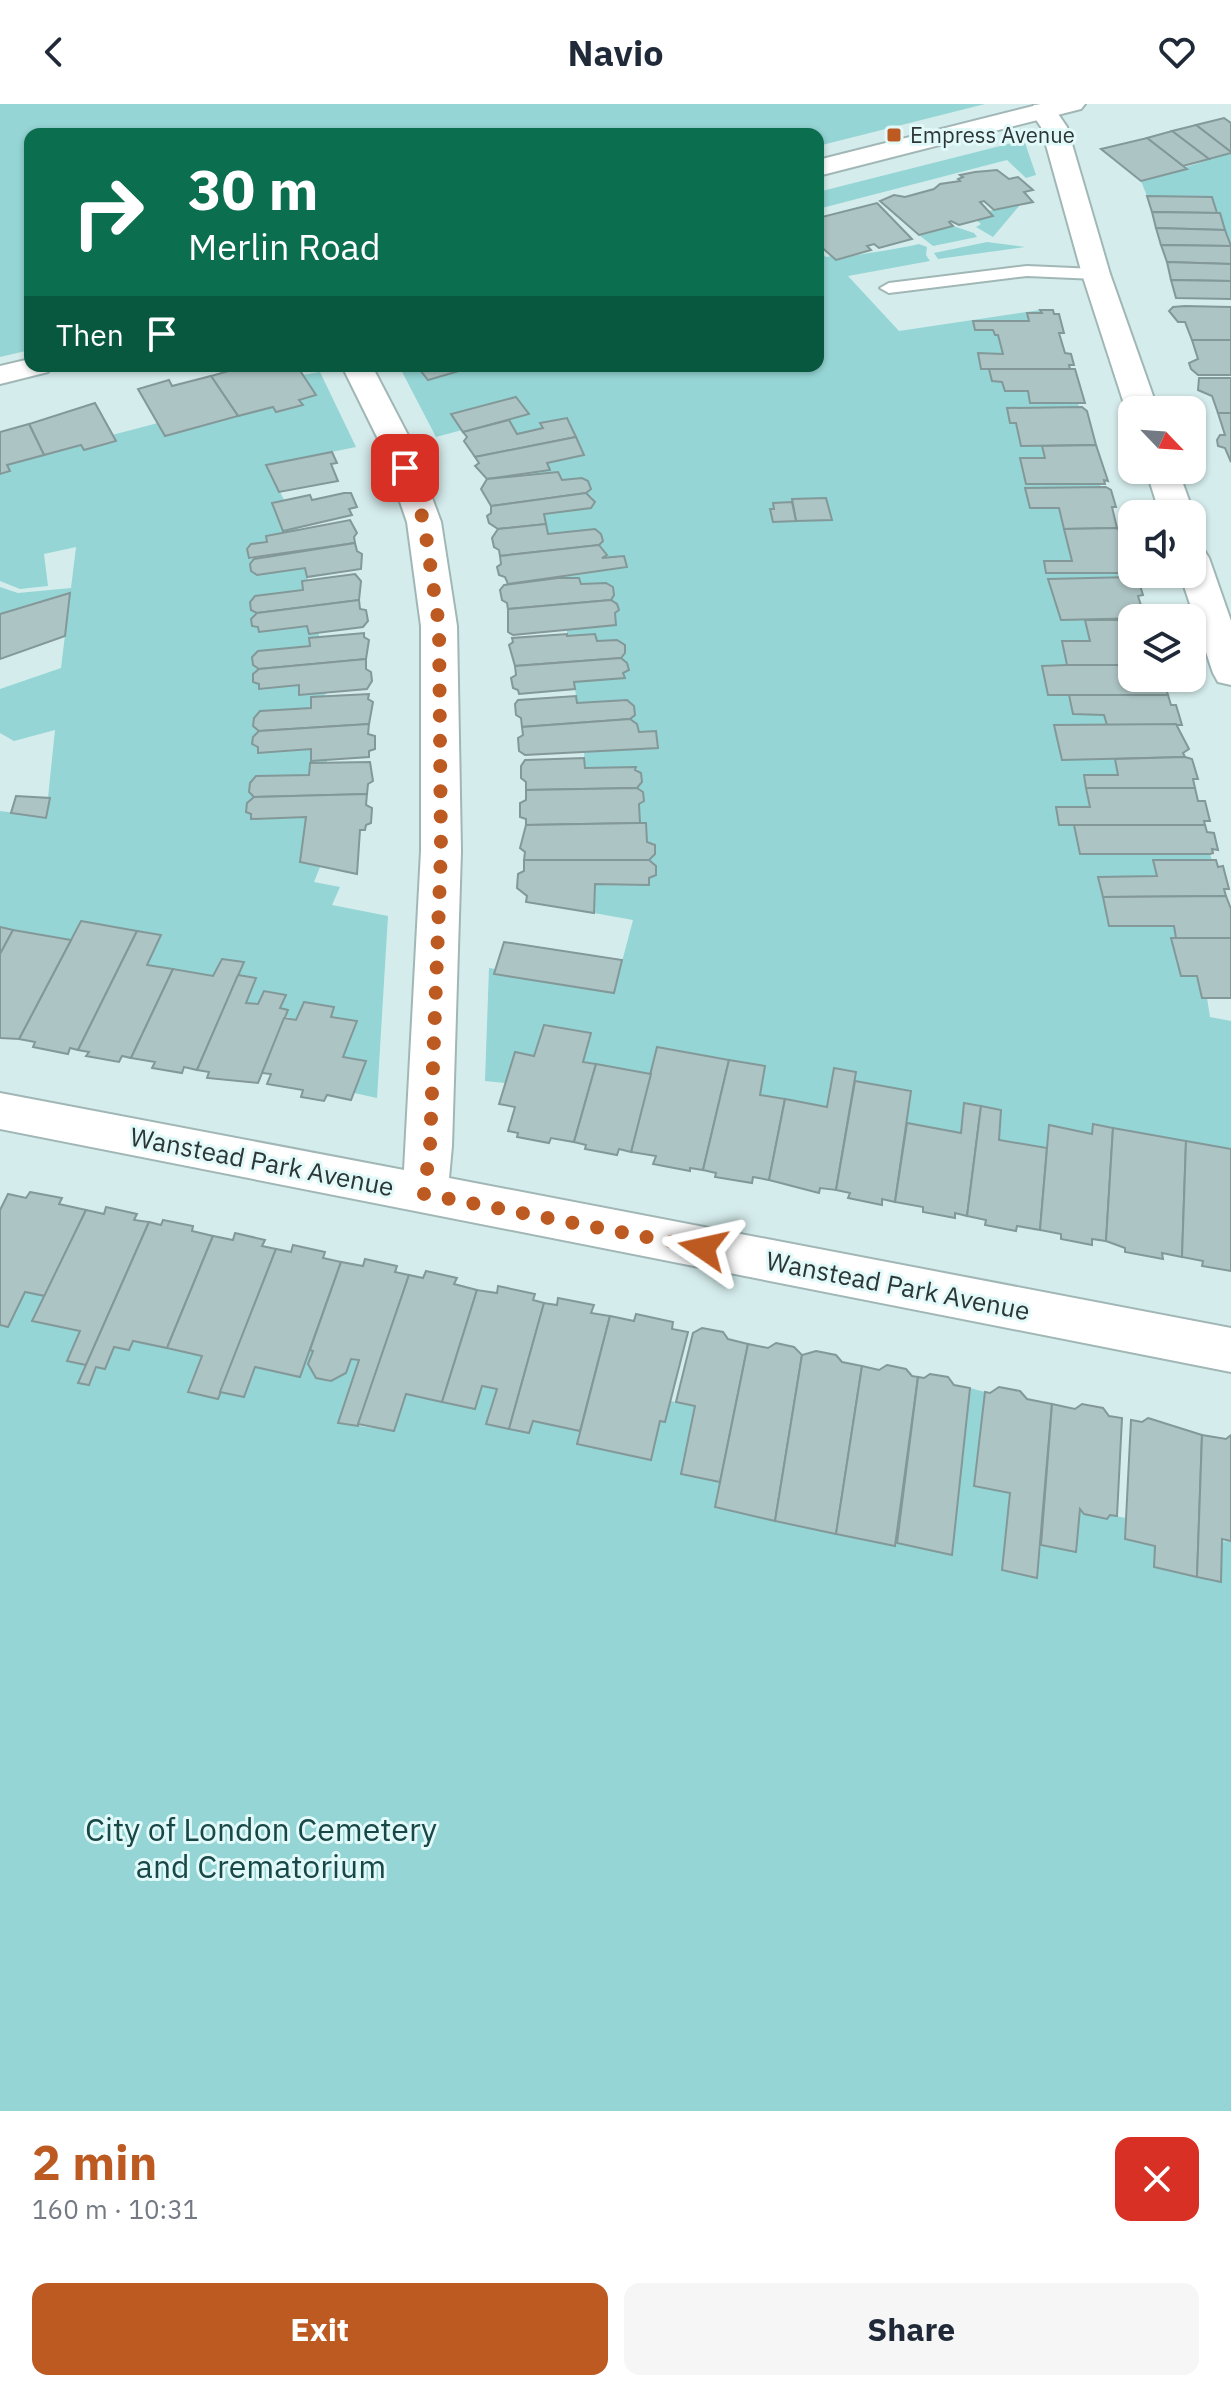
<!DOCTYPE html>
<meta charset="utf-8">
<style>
body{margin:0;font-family:"IBM Plex Sans",sans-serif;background:#f6f6f7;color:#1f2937;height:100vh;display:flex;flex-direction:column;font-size:30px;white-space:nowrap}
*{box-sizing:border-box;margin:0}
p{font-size:26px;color:#747a83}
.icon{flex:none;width:44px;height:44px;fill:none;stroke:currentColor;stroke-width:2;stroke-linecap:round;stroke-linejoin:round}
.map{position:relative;height:2007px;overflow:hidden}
.sheet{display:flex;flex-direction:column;background:#fff;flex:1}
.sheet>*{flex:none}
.top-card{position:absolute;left:24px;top:24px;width:800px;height:244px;border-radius:16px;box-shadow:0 2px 6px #0004;background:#0b6e4f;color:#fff;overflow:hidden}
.needle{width:52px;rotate:115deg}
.tools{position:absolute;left:1118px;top:292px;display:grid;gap:16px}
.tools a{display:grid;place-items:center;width:88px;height:88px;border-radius:16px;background:#fff;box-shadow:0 2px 6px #0004;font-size:40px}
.pin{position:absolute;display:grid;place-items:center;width:68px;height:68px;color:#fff;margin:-34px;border-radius:16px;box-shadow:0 4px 12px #0006}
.me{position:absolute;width:88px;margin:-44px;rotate:281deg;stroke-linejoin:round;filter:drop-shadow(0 0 6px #0008)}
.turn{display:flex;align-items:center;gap:28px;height:168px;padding:0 32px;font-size:36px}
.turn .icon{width:104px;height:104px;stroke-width:2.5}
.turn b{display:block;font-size:56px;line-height:68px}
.then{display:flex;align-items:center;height:76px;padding:0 32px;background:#0003;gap:16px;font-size:30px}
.round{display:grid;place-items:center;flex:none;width:84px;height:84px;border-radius:16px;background:#f6f6f7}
.summary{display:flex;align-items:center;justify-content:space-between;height:136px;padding:0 32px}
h1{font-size:48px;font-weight:700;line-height:60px;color:#bd5a22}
.button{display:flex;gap:16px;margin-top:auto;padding:16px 32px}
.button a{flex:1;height:92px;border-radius:16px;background:#bd5a22;color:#fff;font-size:32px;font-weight:700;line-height:92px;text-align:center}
.button a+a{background:#f6f6f7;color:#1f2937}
header{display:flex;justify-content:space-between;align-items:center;height:104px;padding:0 32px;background:#fff;font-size:36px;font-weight:700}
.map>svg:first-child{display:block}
.green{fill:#95d5d5;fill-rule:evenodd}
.building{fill:#adc4c4;stroke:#839898;stroke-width:2}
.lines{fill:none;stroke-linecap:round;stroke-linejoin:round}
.lane-casing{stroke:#a1b7b6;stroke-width:4}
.street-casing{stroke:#a1b7b6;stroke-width:4}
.primary-casing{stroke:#a1b7b6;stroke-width:4}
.lane{fill:#fff;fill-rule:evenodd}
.street{fill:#fff;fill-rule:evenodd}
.primary{fill:#fff;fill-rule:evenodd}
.route{stroke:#bd5a22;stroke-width:14;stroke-dasharray:0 25.2}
.poi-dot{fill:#bd5a22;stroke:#e2f9f9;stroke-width:3}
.labels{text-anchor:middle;stroke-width:6;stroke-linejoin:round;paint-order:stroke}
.far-poi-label{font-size:22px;fill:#2d3636;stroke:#e2f9f9;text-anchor:start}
.street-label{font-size:26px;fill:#2d3636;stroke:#e2f9f9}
.near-park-label{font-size:32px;fill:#184748;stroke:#e2f9f9}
</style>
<header><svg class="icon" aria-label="back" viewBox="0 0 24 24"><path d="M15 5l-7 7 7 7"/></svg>Navio<svg class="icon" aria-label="heart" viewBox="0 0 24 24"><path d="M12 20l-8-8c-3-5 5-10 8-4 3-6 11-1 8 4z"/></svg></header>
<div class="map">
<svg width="1231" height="2007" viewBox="0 0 1231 2007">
<rect width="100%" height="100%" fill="#d5ecec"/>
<g class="green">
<path d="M0 0H985L818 42V30H30V246L0 253Z"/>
<path d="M1024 36 1036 71 1026 74 1007 56 818 105V88Z"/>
<path d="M1231 49V143L1212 93 1147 92 1141 77Z"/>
<path d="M1020 101 993 133 976 123 981 120 976 116 988 107Z"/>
<path d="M953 122 974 129 977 133 933 142 919 131Z"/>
<path d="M987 138 1025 143 938 155 934 149Z"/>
<path d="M919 140 927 143 926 151 930 157 848 172 899 227 1040 206 1042 209H1027L1029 217H974L975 226H993L998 231 1003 250 979 249 981 264 989 265 992 277 1002 278 1005 287H1028L1031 298 1078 299 1079 303 1007 305 1010 319H1016L1021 342H1042L1045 354H1020L1026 380H1100L1101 384H1025L1030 404H1059L1072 457H1044L1046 469H1130L1132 473 1048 475 1061 516H1085L1090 537 1067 561 1042 562 1048 591H1069L1073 610 1104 611 1107 621H1055L1062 655H1115L1118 671H1084L1090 703H1056L1059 720 1074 721 1080 750H1210L1212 756H1153L1157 772 1099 773 1109 822H1174L1176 834 1171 835 1181 871 1197 872 1202 894H1207L1210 913 1231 917V1045L1093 1020 1092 1030 1049 1022 1047 1044 999 1036 1001 1006 965 999 961 1029 907 1019 911 987 855 977V968L834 965 827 1003 760 991 765 962 658 943 651 970 583 958 591 929 544 921 534 952 515 948 505 979 485 977 489 864 496 865 494 869 614 888 633 816 594 809 595 780 649 781V774L656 771 649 753 655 750V741L647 738 646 719H640L639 700 644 696 643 688 637 686V681L642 678 641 669 635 663 585 664 584 648 658 643 656 627 639 628 637 620 631 618 630 613 635 610 634 602 628 599H577L574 578 624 574 623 569 629 565 627 559 621 556 625 542 617 536 597 537 567 532V525L619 506 610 493 614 491 613 484 606 479 581 480 579 474 558 476 557 471 627 463 623 452 602 454 607 450 599 440 603 437 601 430H548L544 410 594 398 592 393 587 391 582 374 562 376 558 368 533 371 532 369 550 366 547 359 584 350 568 314 540 319 543 324 517 330 509 316 529 310 516 293 452 310 462 326 436 333 399 262H417L428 276 476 262H818V146L826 153 832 152 836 156C865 148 890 147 919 140ZM826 394 831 416 773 418 770 405H774V399Z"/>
<path d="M320 268 356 343 267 361 284 396 272 399 283 426 298 424V427L267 432V438L252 440 247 445 249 454 254 455 250 460 251 467 305 464 308 476 302 477 303 486 255 492 250 498 251 506 257 509 251 515 252 522 258 523 259 528 307 522 309 530 319 529V533L309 534 310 542 258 547 252 553 253 561 259 565 253 570V578L259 580 260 585 299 581V591L327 589 311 604 259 610 254 614V622L259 624 252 640 258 643V649L311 645V657L327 656V659L309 671 256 676 250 679 249 688 254 691 253 696 247 699 246 707 251 710 252 715 306 713 300 758 320 763 314 778 340 783 332 801 388 812 377 994 354 989 366 957 343 953 357 917 331 913 334 903 304 898 296 916 246 899 238 871 243 858 222 855 213 872 147 861 161 831 81 817 71 836 0 823V707L46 713 55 626 14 637 0 629V585L61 564 70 490 0 510V483L18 489 71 484 76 443 44 450 48 482 20 485 0 477V370L10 367 7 361 81 341 84 346 115 337 112 331 158 319 165 332 273 303 276 308 302 301 299 296 303 271Z"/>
<path d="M25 1188 45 1192 32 1217 80 1227 67 1256 86 1261 89 1280 96 1263 105 1264 114 1243 129 1246 133 1237 202 1252 188 1288 217 1295 220 1288 255 1263 300 1272 310 1246 313 1247 308 1260 316 1274 331 1277 346 1269 351 1255 359 1256 339 1319 394 1327 406 1290 475 1305 482 1282 497 1285 486 1319 533 1317 580 1327 578 1340 650 1355 660 1317 665 1318 671 1297 695 1302 681 1370 720 1378 716 1404 895 1442 897 1439 952 1450 970 1284 985 1288 974 1382 1010 1389 1003 1466 1037 1474 1041 1441 1076 1448 1080 1405 1126 1414 1125 1435 1155 1442 1231 1437V2007H0V1221L8 1222Z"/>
</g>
<g class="building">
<path d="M1224 14 1231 19V48L1196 21Z"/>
<path d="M1196 21 1231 48V49L1209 55 1172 27Z"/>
<path d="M1172 27 1209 55 1183 62 1147 34Z"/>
<path d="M1147 34 1183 62 1187 65 1141 77 1101 45Z"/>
<path d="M997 66 1009 75 1018 73 1033 86 1024 88 1033 98 994 106 984 97 980 98 993 112 959 121 951 117 949 118 953 122 919 131 880 97 894 91 905 93 934 85 940 80 960 77 958 75 963 73 960 71 975 68Z"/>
<path d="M1147 92 1212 93 1217 109 1152 108Z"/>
<path d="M877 99 912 135 879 144 874 140 867 142 871 146 836 156 818 140V114Z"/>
<path d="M1152 108 1220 109 1225 126 1156 124Z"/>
<path d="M1156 124 1225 126 1231 142 1161 141Z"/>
<path d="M1161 141 1231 142V160L1167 158Z"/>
<path d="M1167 158 1231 160V177L1171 176Z"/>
<path d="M1171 176 1231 177V195L1176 194Z"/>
<path d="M1185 202 1231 203V236H1192L1185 218H1178L1169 207 1173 203Z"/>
<path d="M1040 206H1053L1054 210H1059L1064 229H1059L1065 249 1071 250 1074 261H1069L1070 265H981L978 249 1003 250 998 231H995L993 226H975L973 217H1029L1027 209H1042Z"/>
<path d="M1192 236H1231V271H1198L1191 265 1189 259 1198 255Z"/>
<path d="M297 262 316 291 299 296 303 301 276 308 273 303 238 312 211 272 246 262Z"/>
<path d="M417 262H476L428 276Z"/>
<path d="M989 265H1075L1085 299H1030L1028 287H1005L1002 278 992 277Z"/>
<path d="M211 272 238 312 165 332 138 285 169 276 172 282Z"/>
<path d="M1199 274H1231V309H1218L1212 292 1198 286Z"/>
<path d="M516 293 529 310 463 328 451 310Z"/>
<path d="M95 299 116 337 84 346 81 341 44 351 29 320Z"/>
<path d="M1082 303 1087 307 1096 341 1021 342 1016 319H1010L1007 304Z"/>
<path d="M1218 309H1231V358L1225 344 1218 342 1217 336 1220 331H1225Z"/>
<path d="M567 314 576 333 475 353 464 337 467 333 463 328 509 316 517 330 543 324 540 319Z"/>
<path d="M29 320 44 351 7 361 10 367 0 370V328Z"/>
<path d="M576 333 584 351 547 359 550 366 487 375 475 362 479 359 475 353Z"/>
<path d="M1096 341 1108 377 1104 376 1105 380H1026L1020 354H1045L1042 342Z"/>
<path d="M332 348 337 359 331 360 338 377 279 388 266 361Z"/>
<path d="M558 368 562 376 582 374 588 377 591 385 586 389 491 402 481 385 487 375Z"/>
<path d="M1106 383 1111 386 1116 403H1112L1117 424 1064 425 1059 404H1030L1025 384Z"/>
<path d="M344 389H351L357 403 349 405 352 411 283 427 272 399 310 391 312 396Z"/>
<path d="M586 389 595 398 591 404 544 410 546 420 498 425 489 419 487 412 491 409V402Z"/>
<path d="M826 394 832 416 796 417 792 395Z"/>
<path d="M792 398 796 417 773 418 770 405H774L773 399Z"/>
<path d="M350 416 357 429 354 433 355 439 249 454 247 445 251 440 267 438 266 432Z"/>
<path d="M546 420 548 430 595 425 601 430 603 437 599 441 500 452 499 446 494 443 492 434 498 425Z"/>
<path d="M1118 424 1125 448 1130 449V469H1046L1044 457H1072L1064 425Z"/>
<path d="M355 439 357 447 362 450 361 465 307 473 305 464 257 471 251 467 250 460 254 455Z"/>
<path d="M599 441 607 451 602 454 624 452 627 463 508 480 505 473 499 471 497 463 501 460 500 452Z"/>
<path d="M355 470 361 477 359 496 257 509 251 506 250 498 255 492 303 486 302 477Z"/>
<path d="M1132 473 1138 475 1143 491 1138 492 1145 514 1061 516 1048 475Z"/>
<path d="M558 474H579L581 480 606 479 613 483 614 491 611 496 508 505 507 499 502 496 500 486 504 481Z"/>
<path d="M70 489 65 532 0 555V510Z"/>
<path d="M359 496 360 505 366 506 368 517 363 523 309 530 307 522 259 528 258 523 252 522 251 515 257 509Z"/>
<path d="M611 496 617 500 619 506 615 509 616 521 513 531 508 528V505Z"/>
<path d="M1085 516H1132V561H1067L1062 537H1090Z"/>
<path d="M364 529V533L369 536 366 555 259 565 253 561 252 553 258 547 310 542 309 534Z"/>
<path d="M567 530V532L595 530 597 537 617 536 625 541V549L621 554 515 562 509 541 513 538 512 534Z"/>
<path d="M621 554 627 559 629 566 623 569 625 574 574 578 575 585 519 590 518 586 513 584 511 574 516 571 515 562Z"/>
<path d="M366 555V565L371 568 372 577 367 585 299 591V581L259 585V580L253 578V570L259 565Z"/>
<path d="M1067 561H1132V574H1169L1171 581H1165L1168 591H1048L1042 562Z"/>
<path d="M369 590 368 595 373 598 369 620 259 627 253 622 254 614 260 607 311 604V593Z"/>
<path d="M1069 591H1168L1171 601H1176L1182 621H1107L1104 611 1073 610Z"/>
<path d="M576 592 577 599 627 596 634 602 635 611 630 615 522 623 521 614 516 611 515 600 518 596Z"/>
<path d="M630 615 637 620 639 628 656 627 658 644 525 651 519 647 518 634 523 631 522 623Z"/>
<path d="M369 620 368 630 375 632V645L369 647V653L311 657V645L258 649V643L252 640 253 633 259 627Z"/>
<path d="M1176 620 1189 645 1183 649 1185 653 1062 656 1054 621Z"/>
<path d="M1185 653 1192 655 1198 675H1193L1195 684H1086L1084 671H1118L1115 655Z"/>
<path d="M584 654 585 664 636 663 635 666 641 669 642 678 637 684 526 686V678L521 674V662L525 656Z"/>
<path d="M370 658 373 677 368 680 367 690 254 693 249 688 250 679 256 672 309 671 310 659Z"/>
<path d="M637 684 643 688 644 697 639 700 640 719 526 721V715L520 713V699L526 696V686Z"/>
<path d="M1086 684H1195L1198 697H1205L1210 717H1204L1205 721H1059L1056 703H1090Z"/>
<path d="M367 690 366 701 372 704 371 719 366 721 365 726H360L357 770 300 758 306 713 251 715V710L246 708 247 699 254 693Z"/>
<path d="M16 692 50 694 46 714 11 709Z"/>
<path d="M640 719H646L647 738 655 741V750L649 756H524L525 748 520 744 526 721Z"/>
<path d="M1074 721H1205L1207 728 1214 729 1218 746 1212 745 1213 749 1210 750H1080Z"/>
<path d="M524 756H649L656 762V771L649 774V781L595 780 594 809 526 798 527 792 517 784 518 770 524 767Z"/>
<path d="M1153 756H1216L1218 763 1223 762 1229 785H1224L1226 792 1103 793 1098 773 1157 772Z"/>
<path d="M1226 792 1231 805V834H1176L1174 822H1109L1103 793Z"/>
<path d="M81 817 137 827 78 946 70 944 68 950 33 943 35 938 19 935Z"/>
<path d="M0 823 13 826 0 850Z"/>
<path d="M13 826 71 836 19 935 0 934V850Z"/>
<path d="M137 827 161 831 147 861 173 865 131 954 122 952 119 958 86 952 89 948 78 946Z"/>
<path d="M1171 834H1231V894H1202L1197 872H1181Z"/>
<path d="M504 838 622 856 614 889 494 870Z"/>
<path d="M222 855 244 858 197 966 184 963 182 969 152 964 155 958 131 954 173 865 213 872Z"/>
<path d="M238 871 256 874 246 899 258 900 264 887 286 891 280 904 288 906 258 979 207 974 209 968 197 966Z"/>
<path d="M304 898 334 903 331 913 357 917 343 953 366 957 351 996 327 991 324 997 301 993 303 986 267 980 271 970 262 969 284 914 296 916Z"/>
<path d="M544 921 591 929 583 958 596 960 574 1038 551 1034 549 1039 517 1033 518 1029 508 1027 515 1003 499 1000 515 948 534 952Z"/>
<path d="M657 943 729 956 703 1066 690 1064V1067L653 1060 656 1052 631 1048Z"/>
<path d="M729 956 765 962 760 991 785 995 769 1076 753 1073 752 1079 715 1073 716 1069 703 1066Z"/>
<path d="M596 960 651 970 631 1048 619 1045 617 1051 585 1045 586 1041 574 1038Z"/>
<path d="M834 964 856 968 836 1086 820 1084 819 1089 769 1076 785 995 827 1003Z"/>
<path d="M855 977 911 987 895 1098 882 1095V1101L848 1094 850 1089 836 1086Z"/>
<path d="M964 999 981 1002 967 1112 955 1109V1114L923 1108V1103L895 1098 907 1019 961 1029Z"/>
<path d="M981 1002 1001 1006 999 1036 1047 1044 1040 1126 1017 1122 1016 1127 985 1121 986 1116 967 1112Z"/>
<path d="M1093 1020 1113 1024 1106 1137 1092 1135V1141L1061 1135V1130L1040 1126 1049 1021 1092 1030Z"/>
<path d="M1113 1024 1186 1037 1182 1153 1162 1149 1163 1155 1125 1148V1144L1106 1137Z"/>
<path d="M1186 1037 1231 1045V1167L1202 1162 1203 1157 1182 1153Z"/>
<path d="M30 1088 62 1094 59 1100 86 1106 45 1192 25 1188 8 1223 0 1221V1106L8 1090 26 1094Z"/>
<path d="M106 1103 137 1110 134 1116 149 1118 86 1261 67 1257 80 1227 32 1217 86 1106 104 1110Z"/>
<path d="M163 1116 193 1122 192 1127 213 1132 167 1244 133 1237 129 1246 114 1243 105 1265 96 1263 89 1281 78 1279 149 1118 161 1121Z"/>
<path d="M235 1129 265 1136 262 1142 276 1145 218 1295 188 1288 202 1252 167 1244 213 1132 233 1136Z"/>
<path d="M293 1141 325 1148 323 1154 341 1158 300 1273 255 1263 244 1293 220 1288 276 1145 291 1148Z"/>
<path d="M365 1155 397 1162 395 1168 409 1171 358 1322 338 1319 359 1256 351 1255 346 1269 331 1277 316 1274 308 1260 313 1247 310 1246 341 1158 363 1162Z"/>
<path d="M426 1167 457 1174 454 1180 477 1186 442 1298 406 1290 394 1327 358 1320 409 1171 423 1174Z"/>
<path d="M498 1182 535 1190 533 1196 544 1199 509 1325 486 1320 497 1285 482 1282 475 1305 442 1298 477 1186 497 1189Z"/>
<path d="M558 1194 594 1201 591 1209 610 1212 580 1327 533 1317 529 1329 509 1325 544 1199 557 1201Z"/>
<path d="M636 1210 673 1218 672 1225 688 1228 665 1318 660 1317 651 1356 577 1340 610 1212 634 1217Z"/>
<path d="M702 1224 723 1228 728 1235 748 1240 720 1378 681 1370 695 1302 676 1298 693 1229Z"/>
<path d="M776 1239 794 1243 802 1251 775 1417 715 1403 748 1240 768 1244Z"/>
<path d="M816 1247 836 1251 842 1258 862 1262 836 1430 775 1417 802 1251Z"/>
<path d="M887 1261 906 1265 912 1272 918 1273 895 1442 836 1430 862 1262 879 1266Z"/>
<path d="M930 1270 948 1273 954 1281 970 1284 952 1451 897 1439 918 1273 924 1274Z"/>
<path d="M999 1283 1020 1287 1027 1295 1052 1300 1037 1474 1002 1466 1010 1389 974 1382 985 1288 990 1289Z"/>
<path d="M1052 1300 1075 1305 1082 1300 1103 1304 1109 1312 1122 1314 1117 1412 1110 1411 1107 1415 1084 1410 1080 1405 1076 1448 1041 1441Z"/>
<path d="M1148 1314 1202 1331 1197 1473 1154 1463 1155 1442 1125 1435 1131 1316 1142 1318Z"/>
<path d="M1202 1331 1226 1335 1231 1331V1437L1222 1435 1221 1478 1197 1473Z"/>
</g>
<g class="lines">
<g class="lane-casing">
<path id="lane" d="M1027 162 1096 165 1105 170 1096 175 1027 172 889 189 880 184 889 179Z"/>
</g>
<g class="street-casing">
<g id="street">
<path d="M1046 0 1052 1 1067 23 1110 170 1158 306H1132V313L1126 306 1082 170 1041 23 1030 7 1034 1Z"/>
<path d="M342 262H372L411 337 441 418 457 522 461 747 452 1042 449 1074 1231 1224V1268L0 1025V989L404 1066 421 747V522L407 418 379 337Z"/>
<path d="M1146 366H1178L1194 410 1192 412V410H1160Z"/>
<path d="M1192 443 1204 446 1209 454 1231 517V581L1218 578 1213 569 1180 470H1192Z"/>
</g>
</g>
<g class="primary-casing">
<g id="primary">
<path d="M1041 0H1085L1081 5 818 72V56Z"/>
<path d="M30 255V262H52L48 268 0 280V262Z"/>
</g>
</g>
<use href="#lane" class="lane"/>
<use href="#street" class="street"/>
<use href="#primary" class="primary"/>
</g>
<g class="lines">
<path class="route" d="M405 364 424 418 439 522 441 747 430 1042 424 1090 703 1144"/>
</g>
<rect class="poi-dot" x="886" y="23" width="16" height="16" rx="4"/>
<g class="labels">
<g class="far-poi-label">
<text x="910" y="39">Empress Avenue</text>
</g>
<g class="street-label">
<text transform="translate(262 1058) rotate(11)" y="9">Wanstead Park Avenue</text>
<text transform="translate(898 1182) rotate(11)" y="9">Wanstead Park Avenue</text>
</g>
<g class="near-park-label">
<text x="261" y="1737">City of London Cemetery<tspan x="261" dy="37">and Crematorium</tspan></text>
</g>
</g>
</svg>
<div class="tools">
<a><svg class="needle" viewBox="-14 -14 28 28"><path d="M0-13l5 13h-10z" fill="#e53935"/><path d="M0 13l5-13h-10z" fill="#747a83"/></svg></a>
<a><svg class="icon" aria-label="sound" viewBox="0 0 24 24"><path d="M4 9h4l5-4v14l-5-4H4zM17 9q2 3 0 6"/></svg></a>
<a><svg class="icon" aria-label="layers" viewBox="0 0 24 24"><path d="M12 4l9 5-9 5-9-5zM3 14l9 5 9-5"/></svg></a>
</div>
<div class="pin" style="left:405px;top:364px;background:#d93025"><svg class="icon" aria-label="arrive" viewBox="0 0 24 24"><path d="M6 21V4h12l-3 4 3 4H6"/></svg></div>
<svg class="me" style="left:703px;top:1144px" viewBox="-20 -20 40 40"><path d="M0-17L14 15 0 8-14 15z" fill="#bd5a22" stroke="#fff" stroke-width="4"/></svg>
<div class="top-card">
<div class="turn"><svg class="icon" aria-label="right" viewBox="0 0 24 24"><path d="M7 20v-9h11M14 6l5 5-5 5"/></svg><div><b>30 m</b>Merlin Road</div></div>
<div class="then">Then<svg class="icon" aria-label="arrive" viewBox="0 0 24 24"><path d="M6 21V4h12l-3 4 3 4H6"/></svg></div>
</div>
</div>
<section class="sheet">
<div class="summary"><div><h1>2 min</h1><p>160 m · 10:31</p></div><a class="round" style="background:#d93025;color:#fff"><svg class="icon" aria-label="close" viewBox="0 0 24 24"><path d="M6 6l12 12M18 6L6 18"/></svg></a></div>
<div class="button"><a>Exit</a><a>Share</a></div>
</section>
